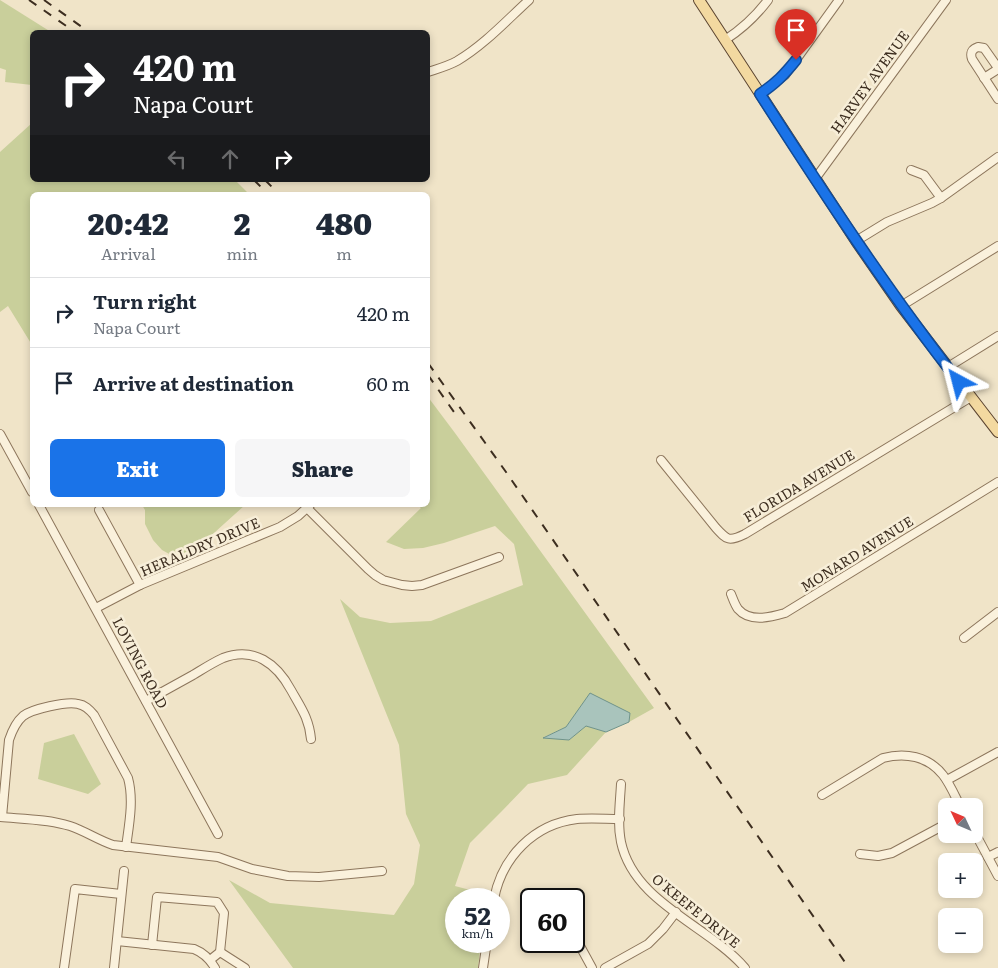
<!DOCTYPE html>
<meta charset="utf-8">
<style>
body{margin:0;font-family:Literata,serif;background:#f6f6f7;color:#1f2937;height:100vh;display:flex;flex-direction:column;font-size:19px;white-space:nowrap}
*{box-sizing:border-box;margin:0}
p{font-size:16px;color:#747a83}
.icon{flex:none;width:28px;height:28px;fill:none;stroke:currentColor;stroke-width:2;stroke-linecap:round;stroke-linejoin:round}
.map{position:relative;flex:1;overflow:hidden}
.sheet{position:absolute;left:30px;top:192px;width:400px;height:315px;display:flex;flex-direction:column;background:#fff;border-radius:8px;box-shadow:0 2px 8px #0003}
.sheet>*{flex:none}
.guide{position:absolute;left:30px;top:30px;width:400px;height:152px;border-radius:8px;box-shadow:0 2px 8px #0003;background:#202124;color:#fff;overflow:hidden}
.needle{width:32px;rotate:314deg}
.controls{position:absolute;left:938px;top:798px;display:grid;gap:10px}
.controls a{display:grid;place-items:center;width:45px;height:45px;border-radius:8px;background:#fff;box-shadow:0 2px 8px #0003;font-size:25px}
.speed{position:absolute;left:445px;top:888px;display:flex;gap:10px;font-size:25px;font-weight:700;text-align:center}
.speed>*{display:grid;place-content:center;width:65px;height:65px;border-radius:50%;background:#fff;box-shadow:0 2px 8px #0003;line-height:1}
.speed small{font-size:12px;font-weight:400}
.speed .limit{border:2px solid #111;border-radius:8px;background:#fff;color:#111}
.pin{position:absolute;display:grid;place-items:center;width:42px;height:42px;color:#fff;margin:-51px -21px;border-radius:50% 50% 50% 0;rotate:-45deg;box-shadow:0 0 5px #0007}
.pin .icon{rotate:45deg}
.me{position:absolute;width:55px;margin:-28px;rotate:322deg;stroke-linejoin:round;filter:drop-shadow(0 0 4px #0008)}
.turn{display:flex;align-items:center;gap:18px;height:105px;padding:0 20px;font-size:22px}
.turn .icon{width:65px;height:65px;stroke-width:2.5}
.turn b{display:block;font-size:35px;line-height:42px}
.lanes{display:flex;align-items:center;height:48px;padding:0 20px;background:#0003;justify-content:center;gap:25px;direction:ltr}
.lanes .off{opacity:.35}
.eta{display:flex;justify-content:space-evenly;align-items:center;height:85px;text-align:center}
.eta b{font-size:30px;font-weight:800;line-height:35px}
.primary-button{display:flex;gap:10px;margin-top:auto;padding:10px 20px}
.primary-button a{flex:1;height:58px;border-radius:8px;background:#1a73e8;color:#fff;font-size:20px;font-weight:800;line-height:58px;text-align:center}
.primary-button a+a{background:#f6f6f7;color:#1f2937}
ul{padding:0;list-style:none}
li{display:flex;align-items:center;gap:15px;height:70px;padding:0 20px;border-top:1px solid #e0e1e3}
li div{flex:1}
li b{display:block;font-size:19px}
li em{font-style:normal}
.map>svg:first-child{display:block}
.green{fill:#c9cf9b}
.water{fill:#a9c4bc;stroke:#6f938a}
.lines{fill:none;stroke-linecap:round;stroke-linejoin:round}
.minor-casing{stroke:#8d765c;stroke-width:10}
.major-casing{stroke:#5b4430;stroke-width:12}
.minor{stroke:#faf1dc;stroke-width:8}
.major{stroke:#f3d9a0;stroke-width:10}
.rail{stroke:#3d2e20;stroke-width:2;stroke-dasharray:9 9;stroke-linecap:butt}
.route-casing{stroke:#114b97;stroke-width:12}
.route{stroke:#1a73e8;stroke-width:9}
.labels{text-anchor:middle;stroke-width:5;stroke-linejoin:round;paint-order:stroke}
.street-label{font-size:14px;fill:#3d2e20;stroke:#f7eed8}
</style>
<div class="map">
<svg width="998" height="968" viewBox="0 0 998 968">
<rect width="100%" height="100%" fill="#f0e4c8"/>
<g class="green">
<path d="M0 0 51 32H32V85L5 82 6 70 0 68Z"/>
<path d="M32 123V180H235L250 195H32V345L8 306 0 312V152Z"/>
<path d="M428 397 455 433 654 708 629 722 630 713 590 694 566 727 544 737 569 740 586 726 606 732 567 775 528 784 501 812 470 843 455 886 485 894V899H456V941H481L478 968H293L229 880 270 903 394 915 414 884 420 845 406 814 399 745 340 599 360 617 390 623 431 621 523 585 514 544 495 526 444 543 423 548 404 549 386 542 421 508 417 505H428Z"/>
<path d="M142 505H245L194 551 171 555 162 550 153 540 145 524V510Z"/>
<path d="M74 734 101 784 88 794 38 779 44 743Z"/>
</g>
<path class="water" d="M590 693 630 713 629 722 606 732 586 726 569 740 543 738 566 727Z"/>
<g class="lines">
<g class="minor-casing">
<g id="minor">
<path d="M725 40C742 29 756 16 768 0"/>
<path d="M998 68 984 48 978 47C972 49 970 53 972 59L998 99"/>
<path d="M428 72C437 69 448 66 457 61 484 45 506 21 529 0"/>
<path d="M984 78 998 69"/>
<path d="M760 94 785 75 839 0"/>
<path d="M911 170 924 175 941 198"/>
<path d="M815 179 946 0"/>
<path d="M856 241 887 222 932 203 941 198 998 157"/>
<path d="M901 306 998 246"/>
<path d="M948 367 998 336"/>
<path d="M0 434 32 492"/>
<path d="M661 460 716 528C727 540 729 542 745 534L971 397"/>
<path d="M39 505 218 834"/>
<path d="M307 508 368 569 375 575 383 580 402 585 412 586 422 585 499 557"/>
<path d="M99 510 140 585"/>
<path d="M731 594C733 599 735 605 738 609 750 623 771 617 785 613L998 482"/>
<path d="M96 608 140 585 280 527 298 516 310 505"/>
<path d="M964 638 998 612"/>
<path d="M146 701C162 692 177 684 193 675 203 669 212 663 223 658 254 646 277 664 291 690 301 708 309 718 311 739"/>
<path d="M947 780 998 752"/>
<path d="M621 784C620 803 617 823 621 842 634 903 708 925 745 968"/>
<path d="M822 795 883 758C905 752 928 756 943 775 950 784 955 796 960 806"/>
<path d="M0 817C23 819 48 819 70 826 85 831 98 840 113 845L218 857 252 869 288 876 319 877 382 871"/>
<path d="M2 817 9 740C12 731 16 722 23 716 32 709 67 701 78 704 85 705 89 709 94 715L128 778C134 800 129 825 126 847"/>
<path d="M974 831 998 876"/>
<path d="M860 854 878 856 892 853 946 824"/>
<path d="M988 857 998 852"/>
<path d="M494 899C502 857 534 824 577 819 591 818 606 819 620 819"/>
<path d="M574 935 592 968"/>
<path d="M117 941 194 949C204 953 210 959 215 968"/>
<path d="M152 945 157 897 217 902 224 913 220 952 210 960"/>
<path d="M220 952 245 968"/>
<path d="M64 968 75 889 121 894"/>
<path d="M114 968 124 871"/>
<path d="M483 968 487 941"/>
<path d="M605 968 648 944 663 929 676 912"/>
</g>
</g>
<g class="major-casing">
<path id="major" d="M699 0 856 241 901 306 998 432"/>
</g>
<use href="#minor" class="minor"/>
<use href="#major" class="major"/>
<g class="rail">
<path d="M29 0 75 32"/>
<path d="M44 0 89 32"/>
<path d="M254 180 269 195"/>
<path d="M265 180 280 195"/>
<path d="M428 363 506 472 849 968"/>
<path d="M428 375 454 412"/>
</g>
</g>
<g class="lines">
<g class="route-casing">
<path id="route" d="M796 60C784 75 776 83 760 94 823 192 887 290 959 382"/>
</g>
<use href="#route" class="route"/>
</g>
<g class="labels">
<g class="street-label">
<text transform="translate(870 82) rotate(-54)" y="5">HARVEY AVENUE</text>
<text transform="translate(799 486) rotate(-31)" y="5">FLORIDA AVENUE</text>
<text transform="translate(200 547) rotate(-23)" y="5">HERALDRY DRIVE</text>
<text transform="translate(857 554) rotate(-32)" y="5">MONARD AVENUE</text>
<text transform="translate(140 663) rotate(62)" y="5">LOVING ROAD</text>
<text transform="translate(696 911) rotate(39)" y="5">O'KEEFE DRIVE</text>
</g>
</g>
</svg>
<div class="controls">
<a><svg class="needle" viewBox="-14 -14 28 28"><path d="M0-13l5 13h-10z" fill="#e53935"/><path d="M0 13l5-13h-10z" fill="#747a83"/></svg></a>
<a>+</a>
<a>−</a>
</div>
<div class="speed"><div>52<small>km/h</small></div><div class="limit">60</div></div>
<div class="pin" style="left:796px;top:60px;background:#d93025"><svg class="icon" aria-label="arrive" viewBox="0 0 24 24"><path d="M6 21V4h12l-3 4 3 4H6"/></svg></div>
<svg class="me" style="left:959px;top:382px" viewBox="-20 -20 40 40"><path d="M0-17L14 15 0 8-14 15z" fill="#1a73e8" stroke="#fff" stroke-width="4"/></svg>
<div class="guide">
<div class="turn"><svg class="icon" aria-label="right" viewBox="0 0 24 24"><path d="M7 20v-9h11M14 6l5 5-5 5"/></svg><div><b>420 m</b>Napa Court</div></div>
<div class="lanes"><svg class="icon off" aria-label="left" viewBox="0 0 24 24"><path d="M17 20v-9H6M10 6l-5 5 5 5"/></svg><svg class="icon off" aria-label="ahead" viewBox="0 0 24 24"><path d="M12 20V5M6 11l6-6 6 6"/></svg><svg class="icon" aria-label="right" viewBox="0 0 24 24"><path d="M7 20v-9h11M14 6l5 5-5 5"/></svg></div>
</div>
<section class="sheet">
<div class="eta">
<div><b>20:42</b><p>Arrival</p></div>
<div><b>2</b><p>min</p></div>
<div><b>480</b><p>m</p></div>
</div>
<ul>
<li><svg class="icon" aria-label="right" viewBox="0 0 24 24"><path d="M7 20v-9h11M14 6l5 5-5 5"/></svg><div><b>Turn right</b><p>Napa Court</p></div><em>420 m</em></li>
<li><svg class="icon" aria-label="arrive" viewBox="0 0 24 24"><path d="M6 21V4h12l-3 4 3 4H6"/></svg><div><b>Arrive at destination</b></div><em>60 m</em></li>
</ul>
<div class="primary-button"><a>Exit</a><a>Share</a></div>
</section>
</div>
